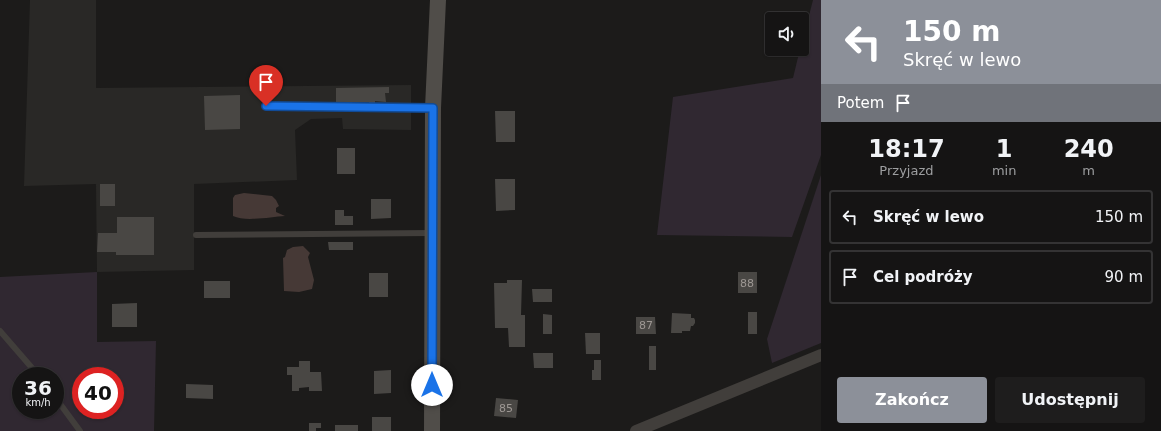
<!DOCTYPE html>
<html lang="pl">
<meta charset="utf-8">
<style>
body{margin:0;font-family:"DejaVu Sans",sans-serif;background:#1e1d1d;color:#f1f3f6;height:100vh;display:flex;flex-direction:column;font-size:15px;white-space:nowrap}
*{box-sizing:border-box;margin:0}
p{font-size:13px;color:#9d9ea0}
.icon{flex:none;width:22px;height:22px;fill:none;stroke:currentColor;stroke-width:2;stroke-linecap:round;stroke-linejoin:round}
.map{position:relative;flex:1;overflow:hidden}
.details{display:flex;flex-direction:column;background:#151414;width:340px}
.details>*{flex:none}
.hud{background:#8c9099;color:#fff;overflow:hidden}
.controls{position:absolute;left:765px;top:12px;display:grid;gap:8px}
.controls a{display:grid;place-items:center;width:44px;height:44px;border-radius:4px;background:#151414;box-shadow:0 1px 3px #0004,0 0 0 1px #343334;font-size:20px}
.speed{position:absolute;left:12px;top:367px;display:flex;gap:8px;font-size:20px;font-weight:700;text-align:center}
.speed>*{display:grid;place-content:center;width:52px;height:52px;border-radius:50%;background:#151414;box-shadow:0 1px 3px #0004,0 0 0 1px #343334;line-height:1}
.speed small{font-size:10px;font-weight:400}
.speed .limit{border:6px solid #d22;background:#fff;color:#111}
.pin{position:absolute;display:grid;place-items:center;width:34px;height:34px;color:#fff;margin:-41px -17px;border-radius:50% 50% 50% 0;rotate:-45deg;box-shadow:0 0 4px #0007}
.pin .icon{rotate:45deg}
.me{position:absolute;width:44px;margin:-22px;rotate:0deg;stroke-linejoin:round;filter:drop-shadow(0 0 3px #0008)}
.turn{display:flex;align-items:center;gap:14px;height:84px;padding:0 16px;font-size:18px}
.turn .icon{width:52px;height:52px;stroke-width:2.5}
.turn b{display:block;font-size:28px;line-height:34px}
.then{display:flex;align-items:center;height:38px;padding:0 16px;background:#0003;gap:8px;font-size:15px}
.eta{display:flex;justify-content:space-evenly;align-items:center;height:68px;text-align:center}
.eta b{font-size:24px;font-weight:600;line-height:28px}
.primary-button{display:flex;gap:8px;margin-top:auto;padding:8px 16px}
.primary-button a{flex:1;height:46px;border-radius:4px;background:#8c9099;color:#fff;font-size:16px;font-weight:600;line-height:46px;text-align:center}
.primary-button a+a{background:#1e1d1d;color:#f1f3f6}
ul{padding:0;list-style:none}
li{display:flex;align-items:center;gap:12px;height:54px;margin:0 8px 6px;padding:0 8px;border:2px solid #343334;border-radius:4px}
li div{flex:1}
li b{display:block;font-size:15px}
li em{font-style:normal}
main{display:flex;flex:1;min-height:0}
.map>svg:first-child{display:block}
.built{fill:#292826}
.green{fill:#302831;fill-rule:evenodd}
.water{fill:#463936}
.building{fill:#494744}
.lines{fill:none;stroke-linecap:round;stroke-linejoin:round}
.lane{stroke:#413e3b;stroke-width:6}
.street{stroke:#413e3b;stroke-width:12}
.secondary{stroke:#504d49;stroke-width:16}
.route-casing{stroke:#114b97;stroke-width:10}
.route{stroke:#1a73e8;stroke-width:7}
.labels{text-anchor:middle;stroke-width:3;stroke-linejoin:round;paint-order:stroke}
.number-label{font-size:11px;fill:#9e9894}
</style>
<main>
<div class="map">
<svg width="821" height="431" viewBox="0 0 821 431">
<rect width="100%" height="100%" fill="#1c1b1a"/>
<path class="built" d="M30 0H96V88L411 85V130L343 129 342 118 311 119 295 130 297 180 194 184V270L97 272 96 184 24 186Z"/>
<g class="green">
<path d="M813 0H821V155L792 237 657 235 673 97 793 78 800 49H802V43Z"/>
<path d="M821 175V343L772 363 767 339Z"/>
<path d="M97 272V342L156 341 154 431H0V277ZM21 376H55V410H21ZM81 376H115V410H81Z"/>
</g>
<g class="water">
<path d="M244 193 272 196 276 200 279 206 276 208V212L285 216C270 217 245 222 233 216V198L235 195Z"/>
<path d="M303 246 310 253 308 257 314 280 312 289 299 292 284 291 283 258 285 257 287 250 293 247Z"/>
</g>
<g class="building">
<path d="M389 87V93H385L386 102 375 101V105H369V102H342L343 105H336V88Z"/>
<path d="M240 95V129L205 130 204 96Z"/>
<path d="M495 111H515V142H496Z"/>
<rect x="337" y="148" width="18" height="26"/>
<path d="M495 179H515V210L496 211Z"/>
<rect x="100" y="184" width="15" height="22"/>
<path d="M371 199H391V218L371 219Z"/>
<path d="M335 210H344V216H353V225H335Z"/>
<path d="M117 217H154V255H116V252H97L98 233H117Z"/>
<path d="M328 242H353V250H329Z"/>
<rect x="738" y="272" width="19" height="21"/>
<rect x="369" y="273" width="19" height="24"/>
<path d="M507 280H522L521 315H525V347H509L508 328H495L494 283H507Z"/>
<rect x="204" y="281" width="26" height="17"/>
<path d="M532 289H552V302H533Z"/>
<path d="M137 303V327H112V304Z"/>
<rect x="748" y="312" width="9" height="22"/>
<path d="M672 313 691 314V318H694L695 320V323L693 326H691L690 331H682V333H671Z"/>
<path d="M543 314 552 315V334H543Z"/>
<path d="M636 317H655L656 334H636Z"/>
<path d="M585 333H600V354H586Z"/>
<rect x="649" y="346" width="7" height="24"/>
<path d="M533 353H553V368H534Z"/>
<path d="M594 360H601V380H592V370H594Z"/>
<path d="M299 361H310V372H321L322 391H309V387L299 388V391H292V375H287V367H299Z"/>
<path d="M391 370V393L374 394V371Z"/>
<path d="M186 384 213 385V399L186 398Z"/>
<path d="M496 398 518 400 516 418 494 416Z"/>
<rect x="372" y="417" width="19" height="14"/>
<path d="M309 423H321V428H316V431H309Z"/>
<rect x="335" y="425" width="23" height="6"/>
</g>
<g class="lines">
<g class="lane">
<path d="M266 106 432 108"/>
<path d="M196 235 432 233"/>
<path d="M0 331 39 376"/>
<path d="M55 397 80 431"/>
</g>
<path class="street" d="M636 431 821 355"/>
<path class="secondary" d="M432 431 433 108 438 0"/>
</g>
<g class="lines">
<g class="route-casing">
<path id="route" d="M266 106 433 108 432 385"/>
</g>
<use href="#route" class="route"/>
</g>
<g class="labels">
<g class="number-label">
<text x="747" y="287">88</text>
<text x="646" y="329">87</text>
<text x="506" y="412">85</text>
</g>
</g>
</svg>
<div class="controls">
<a><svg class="icon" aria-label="sound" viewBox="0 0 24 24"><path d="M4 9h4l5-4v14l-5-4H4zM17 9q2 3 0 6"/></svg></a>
</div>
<div class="speed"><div>36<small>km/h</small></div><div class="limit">40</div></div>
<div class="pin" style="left:266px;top:106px;background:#d93025"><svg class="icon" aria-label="arrive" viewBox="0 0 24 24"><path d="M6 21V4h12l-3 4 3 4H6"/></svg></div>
<svg class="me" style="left:432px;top:385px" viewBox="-20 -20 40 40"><circle r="19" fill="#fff"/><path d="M0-13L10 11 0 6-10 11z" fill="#1a73e8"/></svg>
</div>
<section class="details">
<div class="hud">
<div class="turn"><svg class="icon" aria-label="left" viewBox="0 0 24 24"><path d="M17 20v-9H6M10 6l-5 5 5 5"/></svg><div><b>150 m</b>Skręć w lewo</div></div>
<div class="then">Potem<svg class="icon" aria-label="arrive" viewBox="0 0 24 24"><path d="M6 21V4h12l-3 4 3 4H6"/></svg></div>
</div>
<div class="eta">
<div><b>18:17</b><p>Przyjazd</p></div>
<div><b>1</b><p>min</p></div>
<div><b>240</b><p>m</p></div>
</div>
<ul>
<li><svg class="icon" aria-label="left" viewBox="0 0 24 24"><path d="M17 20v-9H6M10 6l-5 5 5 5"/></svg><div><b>Skręć w lewo</b></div><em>150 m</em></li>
<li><svg class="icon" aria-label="arrive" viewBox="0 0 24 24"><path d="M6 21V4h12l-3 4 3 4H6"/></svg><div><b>Cel podróży</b></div><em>90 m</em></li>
</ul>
<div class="primary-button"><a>Zakończ</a><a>Udostępnij</a></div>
</section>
</main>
